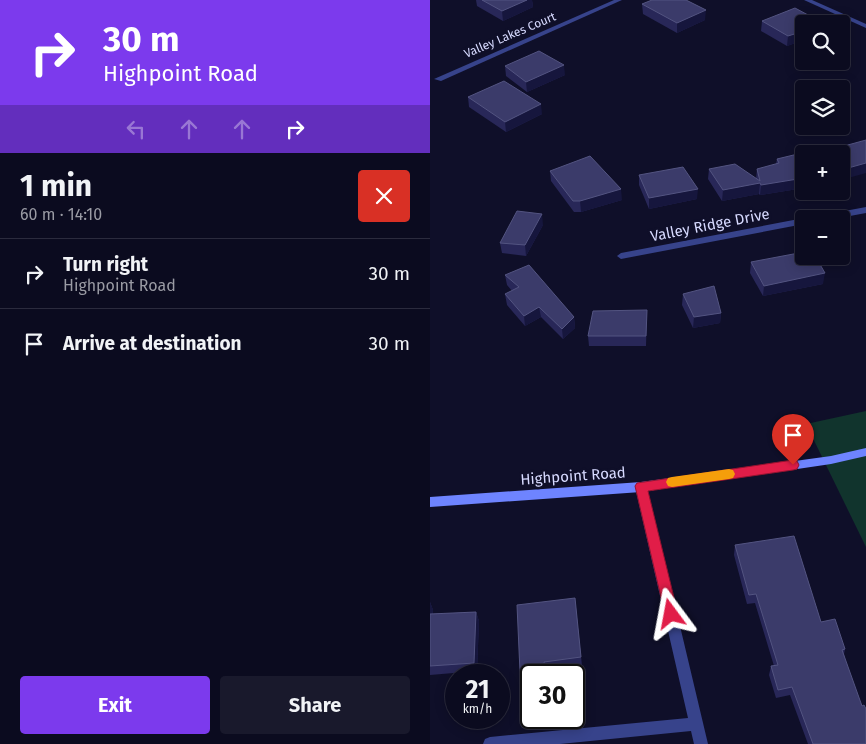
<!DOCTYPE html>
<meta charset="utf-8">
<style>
body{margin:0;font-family:"Fira Sans",sans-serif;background:#19192c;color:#f1f3f6;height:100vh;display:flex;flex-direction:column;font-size:19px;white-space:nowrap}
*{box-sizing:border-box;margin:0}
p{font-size:16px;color:#9a9ba4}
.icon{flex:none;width:28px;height:28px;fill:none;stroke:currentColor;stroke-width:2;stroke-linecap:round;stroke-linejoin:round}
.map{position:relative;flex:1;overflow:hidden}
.sheet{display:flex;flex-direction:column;background:#0b0b1f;width:430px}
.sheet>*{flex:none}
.hud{background:#7c3aed;color:#fff;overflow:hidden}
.controls{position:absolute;left:365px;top:15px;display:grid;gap:10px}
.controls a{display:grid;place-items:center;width:55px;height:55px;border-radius:5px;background:#0b0b1f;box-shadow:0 2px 12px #0003,0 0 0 1px #2b2b3d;font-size:25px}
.speed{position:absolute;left:15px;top:664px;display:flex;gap:10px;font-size:25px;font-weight:700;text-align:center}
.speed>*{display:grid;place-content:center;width:65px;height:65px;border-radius:50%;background:#0b0b1f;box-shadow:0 2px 12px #0003,0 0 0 1px #2b2b3d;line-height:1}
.speed small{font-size:12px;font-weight:400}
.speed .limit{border:2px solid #111;border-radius:8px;background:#fff;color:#111}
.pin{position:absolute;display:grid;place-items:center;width:42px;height:42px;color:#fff;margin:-51px -21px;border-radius:50% 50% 50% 0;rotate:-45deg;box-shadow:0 0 5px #0007}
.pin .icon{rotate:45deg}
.me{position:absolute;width:55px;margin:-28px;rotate:347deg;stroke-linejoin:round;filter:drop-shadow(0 0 4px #0008)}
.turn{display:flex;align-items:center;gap:18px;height:105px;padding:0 20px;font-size:22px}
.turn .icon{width:65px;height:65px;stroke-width:2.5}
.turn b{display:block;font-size:35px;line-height:42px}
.lanes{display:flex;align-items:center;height:48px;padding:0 20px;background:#0003;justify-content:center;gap:25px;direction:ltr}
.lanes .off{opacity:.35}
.round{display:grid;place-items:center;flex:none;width:52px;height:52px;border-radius:5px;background:#19192c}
.overview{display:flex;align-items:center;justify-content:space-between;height:85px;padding:0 20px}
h1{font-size:30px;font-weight:700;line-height:38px}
.button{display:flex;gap:10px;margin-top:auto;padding:10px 20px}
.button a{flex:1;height:58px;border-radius:5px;background:#7c3aed;color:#fff;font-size:20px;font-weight:700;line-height:58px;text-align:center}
.button a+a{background:#19192c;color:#f1f3f6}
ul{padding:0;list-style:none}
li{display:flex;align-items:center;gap:15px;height:70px;padding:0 20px;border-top:1px solid #2b2b3d}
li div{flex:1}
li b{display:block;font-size:19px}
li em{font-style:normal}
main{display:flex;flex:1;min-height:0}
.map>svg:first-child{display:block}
.green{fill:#11342d}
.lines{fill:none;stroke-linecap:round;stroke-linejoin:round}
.street{fill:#37438b;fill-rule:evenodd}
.secondary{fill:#6e84ff;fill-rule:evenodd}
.wall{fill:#282758}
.shaded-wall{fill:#16163d}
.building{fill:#3b3b6a;stroke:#535481}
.route{fill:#e11d48;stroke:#92132f}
.slow{fill:#f59e0b}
.labels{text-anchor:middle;stroke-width:5;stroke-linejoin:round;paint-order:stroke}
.far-street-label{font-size:12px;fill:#d7daff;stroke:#0f0f29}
.street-label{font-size:15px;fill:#d7daff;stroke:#0f0f29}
</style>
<main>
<section class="sheet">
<div class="hud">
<div class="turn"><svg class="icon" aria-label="right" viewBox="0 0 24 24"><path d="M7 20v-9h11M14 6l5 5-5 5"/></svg><div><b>30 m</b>Highpoint Road</div></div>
<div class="lanes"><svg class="icon off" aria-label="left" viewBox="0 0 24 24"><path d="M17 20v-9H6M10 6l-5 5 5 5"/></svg><svg class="icon off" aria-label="ahead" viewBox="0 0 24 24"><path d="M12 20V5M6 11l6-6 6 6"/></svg><svg class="icon off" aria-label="ahead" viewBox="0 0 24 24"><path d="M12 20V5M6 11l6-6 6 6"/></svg><svg class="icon" aria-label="right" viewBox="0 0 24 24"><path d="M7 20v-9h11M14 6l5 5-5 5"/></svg></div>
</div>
<div class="overview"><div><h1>1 min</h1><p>60 m · 14:10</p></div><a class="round" style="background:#d93025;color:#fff"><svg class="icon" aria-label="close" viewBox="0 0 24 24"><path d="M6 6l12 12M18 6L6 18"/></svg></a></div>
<ul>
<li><svg class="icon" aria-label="right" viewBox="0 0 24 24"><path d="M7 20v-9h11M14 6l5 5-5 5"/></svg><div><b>Turn right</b><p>Highpoint Road</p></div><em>30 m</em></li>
<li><svg class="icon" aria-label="arrive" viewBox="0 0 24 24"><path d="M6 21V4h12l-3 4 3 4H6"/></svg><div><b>Arrive at destination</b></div><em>30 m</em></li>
</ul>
<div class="button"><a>Exit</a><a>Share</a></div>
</section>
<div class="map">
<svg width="436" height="744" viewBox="0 0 436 744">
<rect width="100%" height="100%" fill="#0f0f29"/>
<path class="green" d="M436 411V547L376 424Z"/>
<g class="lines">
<g class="street">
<path d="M184 0H192L11 81 4 79Z"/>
<path d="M374 0H382L436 24V28Z"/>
<path d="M436 207V213L404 219H384L388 216Z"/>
<path d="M374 218 376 219H374V224L191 259 187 256 191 253Z"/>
<path d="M211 482 215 484 217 487 278 744H264L261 731 130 744H53L55 739 60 737 258 718 205 487 207 484Z"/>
</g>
<path class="secondary" d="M436 448V456L401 464 211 492 0 507V497L211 482 401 456Z"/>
</g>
<g class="wall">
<path d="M46 0H102L103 7 73 21 47 6Z"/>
<path d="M212 4 275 20 247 33 213 14Z"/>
<path d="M332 21 374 24V40L357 46 331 31Z"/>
<path d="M75 66 135 75 97 92 76 76Z"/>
<path d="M38 97 112 114 76 132 39 107Z"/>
<path d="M374 154V188L330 195 329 194 292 201 278 179 279 169 326 179 327 169 346 164 347 159Z"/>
<path d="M120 171 192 200 151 212H144L121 181Z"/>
<path d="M209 175 267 199 219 209 209 185Z"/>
<path d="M113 225 96 256 72 253 70 243Z"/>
<path d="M321 262 393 284 333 296 320 273Z"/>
<path d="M75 275 144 317 145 328 133 339 111 317 95 326 77 305 75 294 82 291 77 285Z"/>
<path d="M253 294 291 313 290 323 263 328 252 305Z"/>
<path d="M217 310 216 346H159L158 336Z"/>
<path d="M305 545 391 622 415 649 414 654 436 744H378L360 695 346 698 339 675 341 666H344L325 603 317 604 304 555Z"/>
<path d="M145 598 152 666 116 670V675H101V679L93 680 90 672Z"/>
<path d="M0 602 3 610V614L46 612 49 621 47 671 0 675Z"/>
</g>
<g class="shaded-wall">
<path d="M97 0H102L103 7 73 21 72 11Z"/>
<path d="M276 10 275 20 247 33V23Z"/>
<path d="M374 31V40L357 46 358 36Z"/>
<path d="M134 65 135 75 97 92 96 82Z"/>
<path d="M111 104 112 114 76 132 75 122Z"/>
<path d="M436 163V173L411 180V170Z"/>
<path d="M374 178V188L330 195 331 185Z"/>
<path d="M330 183 329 194 292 201 293 190Z"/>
<path d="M191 189 192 200 151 212 150 201Z"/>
<path d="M268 189 267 199 219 209V198Z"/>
<path d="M112 214 113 225 96 256 95 245Z"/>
<path d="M395 273 393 284 333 296 334 286Z"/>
<path d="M109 307 111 317 95 326 94 316Z"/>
<path d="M291 313 290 323 263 328 264 317Z"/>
<path d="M144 317 145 328 133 339 132 329Z"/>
<path d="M0 602 3 610 2 623 0 618Z"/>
<path d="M46 612 49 621 47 671 44 663Z"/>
</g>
<g class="building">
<path d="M52 0H97L72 11Z"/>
<path d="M222 0H256L276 10 247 23 212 4Z"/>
<path d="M365 8 393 23 374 24V31L358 36 332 21Z"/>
<path d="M109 51 134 65 96 82 75 66Z"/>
<path d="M74 81 111 104 75 122 38 97Z"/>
<path d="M436 140V163L411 170V154H385Z"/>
<path d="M376 152 377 154H374V178L331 185 330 183 293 190 279 169 305 164 330 181 327 169 349 163 347 159Z"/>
<path d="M160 156 191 189 150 201H143L120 171Z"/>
<path d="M253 167 268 189 219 198 209 175Z"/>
<path d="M87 211 112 214 95 245 70 243Z"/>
<path d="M374 252V256H385L395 273 334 286 321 262Z"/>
<path d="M99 265 144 317 132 329 109 307 94 316 75 294 89 287 75 275Z"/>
<path d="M284 286 291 313 264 317 253 294Z"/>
<path d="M217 310 216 336H158L163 311Z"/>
<path d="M364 536 391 622 405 619 415 649 412 650 432 706 434 705 436 709V744H383L362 687 348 690 341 666 348 665 326 594 319 595 305 545Z"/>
<path d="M145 598 151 657 114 662 115 668 90 672 87 605Z"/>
<path d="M46 612 44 663 0 666V614Z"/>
</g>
<path class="route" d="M363 460 367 461 369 465 367 469 363 470 218 491 248 614 246 619 241 621 236 619 205 486 207 483Z"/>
<path class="slow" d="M299 469 303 470 305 474 303 478 299 479 242 487 238 486 236 482 238 478 242 477Z"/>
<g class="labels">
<g class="far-street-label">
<text transform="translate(80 35) rotate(-23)" y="4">Valley Lakes Court</text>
</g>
<g class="street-label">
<text transform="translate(280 225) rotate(-11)" y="5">Valley Ridge Drive</text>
<text transform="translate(143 476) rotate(-4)" y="5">Highpoint Road</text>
</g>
</g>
</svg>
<div class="controls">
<a><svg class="icon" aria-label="search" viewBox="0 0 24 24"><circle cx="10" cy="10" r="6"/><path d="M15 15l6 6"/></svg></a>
<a><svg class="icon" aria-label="layers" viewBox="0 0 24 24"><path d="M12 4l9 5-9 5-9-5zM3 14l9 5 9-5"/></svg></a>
<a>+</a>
<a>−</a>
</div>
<div class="speed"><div>21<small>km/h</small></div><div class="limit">30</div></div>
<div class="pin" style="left:363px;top:465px;background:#d93025"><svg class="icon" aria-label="arrive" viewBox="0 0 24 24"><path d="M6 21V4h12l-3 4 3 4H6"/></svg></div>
<svg class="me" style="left:241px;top:614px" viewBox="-20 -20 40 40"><path d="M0-17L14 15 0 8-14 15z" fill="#e11d48" stroke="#fff" stroke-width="4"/></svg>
</div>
</main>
